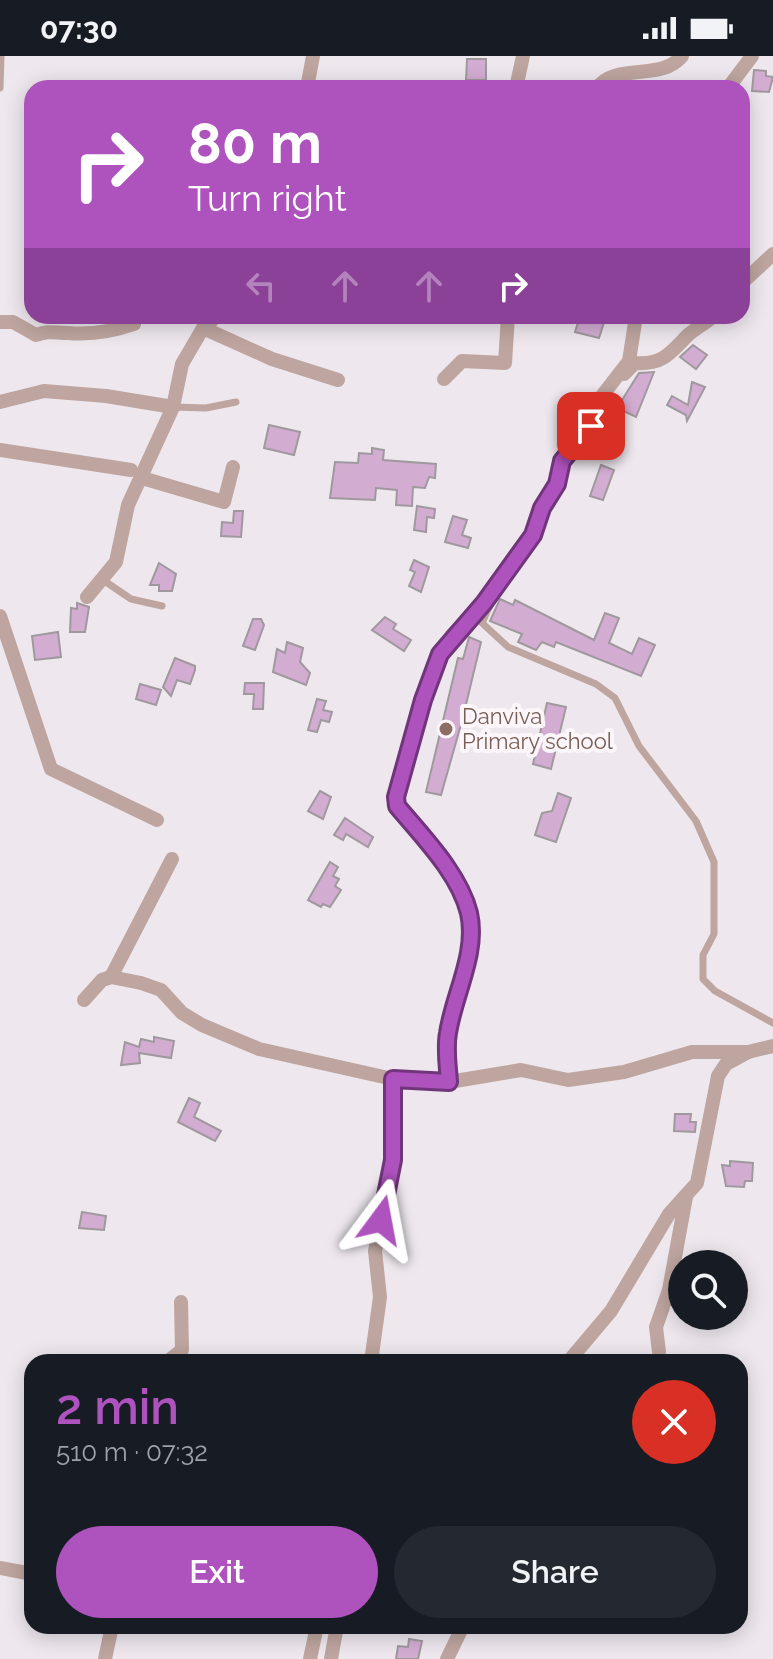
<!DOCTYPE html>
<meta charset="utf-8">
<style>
body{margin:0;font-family:Raleway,sans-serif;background:#242831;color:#f1f3f6;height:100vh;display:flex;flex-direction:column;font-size:30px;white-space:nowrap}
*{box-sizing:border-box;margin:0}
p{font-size:26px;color:#9ea1a6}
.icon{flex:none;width:44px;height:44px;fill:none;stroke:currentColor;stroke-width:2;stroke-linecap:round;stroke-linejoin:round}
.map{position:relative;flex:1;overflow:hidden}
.sheet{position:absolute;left:24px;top:1298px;width:724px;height:280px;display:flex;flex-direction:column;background:#171b24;border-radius:24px;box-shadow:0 4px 20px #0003}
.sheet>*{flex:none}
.guide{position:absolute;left:24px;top:24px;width:726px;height:244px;border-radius:24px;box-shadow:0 4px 20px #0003;background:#ae52bd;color:#fff;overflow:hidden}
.buttons{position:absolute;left:668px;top:1194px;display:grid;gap:16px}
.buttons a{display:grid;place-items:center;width:80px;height:80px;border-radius:50%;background:#171b24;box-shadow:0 4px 20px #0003;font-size:40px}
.pin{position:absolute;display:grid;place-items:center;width:68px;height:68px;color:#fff;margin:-34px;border-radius:16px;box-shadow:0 4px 12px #0006}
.me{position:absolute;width:88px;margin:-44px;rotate:13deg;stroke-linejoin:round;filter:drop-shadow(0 0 6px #0008)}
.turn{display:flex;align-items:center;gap:28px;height:168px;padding:0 32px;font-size:36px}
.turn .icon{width:104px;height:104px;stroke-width:2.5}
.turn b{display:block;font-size:56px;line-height:68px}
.lanes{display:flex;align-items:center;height:76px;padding:0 32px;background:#0003;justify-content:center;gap:40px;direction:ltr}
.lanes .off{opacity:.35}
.round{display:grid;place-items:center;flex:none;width:84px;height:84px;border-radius:42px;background:#242831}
.summary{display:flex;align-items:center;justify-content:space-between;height:136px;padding:0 32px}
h1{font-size:48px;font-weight:600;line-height:60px;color:#ae52bd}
.primary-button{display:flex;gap:16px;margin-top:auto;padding:16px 32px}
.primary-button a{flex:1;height:92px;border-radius:48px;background:#ae52bd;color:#fff;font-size:32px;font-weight:600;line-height:92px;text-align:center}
.primary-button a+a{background:#242831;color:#f1f3f6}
.status{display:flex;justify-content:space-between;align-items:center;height:56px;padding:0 40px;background:#171b24;direction:ltr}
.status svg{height:22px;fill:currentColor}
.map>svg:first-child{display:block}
.building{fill:#d3acd2;stroke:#9f999e;stroke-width:2}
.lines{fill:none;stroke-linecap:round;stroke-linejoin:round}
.lane{stroke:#bea59f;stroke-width:7}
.street{stroke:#bea59f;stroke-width:14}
.route-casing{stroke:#71357b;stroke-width:20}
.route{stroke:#ae52bd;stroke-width:14}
.education-dot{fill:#8d6e63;stroke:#fcf6fb;stroke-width:3}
.labels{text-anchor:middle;stroke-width:8;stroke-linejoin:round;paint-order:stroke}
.education-label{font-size:22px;fill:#785e54;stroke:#fcf6fb;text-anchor:start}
</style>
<div class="status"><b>07:30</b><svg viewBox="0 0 49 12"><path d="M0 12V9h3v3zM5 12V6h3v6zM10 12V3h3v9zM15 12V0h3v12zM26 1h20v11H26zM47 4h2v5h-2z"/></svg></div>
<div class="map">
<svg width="773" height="1603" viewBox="0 0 773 1603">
<rect width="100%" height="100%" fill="#eee8ee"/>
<g class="building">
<path d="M467 3H486V24H466Z"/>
<path d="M754 14 766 15V20L773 21 769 36 752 35Z"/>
<path d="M580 260H606L599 282 575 276Z"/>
<path d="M693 289 707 299 696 313 680 301Z"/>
<path d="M654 316 636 361 617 352 639 317Z"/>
<path d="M692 326 705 331 687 365 686 359 667 349 672 340 688 349Z"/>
<path d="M269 369 300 376 294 399 264 392Z"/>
<path d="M372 392 384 394 383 404 436 408 435 422 429 421 425 432 413 431 412 450 396 449 397 434 376 432 375 444 330 442 335 406 358 407 359 397 372 398Z"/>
<path d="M601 409 614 414 603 444 590 440Z"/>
<path d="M417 450 435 453 434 462 427 461 426 476 414 474Z"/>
<path d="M234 455H243L241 481 221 480 222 466 233 467Z"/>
<path d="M453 460 467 464 462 479 471 482 468 492 445 486Z"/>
<path d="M414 504 429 511 421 536 409 530 415 516 410 514Z"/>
<path d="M159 507 176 518 172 535H159V529H150Z"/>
<path d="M500 543 513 549 515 544 594 584 605 557 619 562 609 587 632 598 639 582 655 589 641 620 556 586 554 591 542 586 536 594 518 586 522 578 490 565Z"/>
<path d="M77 547 89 551 85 576H70L71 552 77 553Z"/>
<path d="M385 561 396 568 393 573 411 584 404 595 372 574Z"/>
<path d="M253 563H261L264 569 255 594 243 590Z"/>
<path d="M58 576 61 601 35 604 32 580Z"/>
<path d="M469 581 481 586 462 665 441 739 426 736 458 602 463 603Z"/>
<path d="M287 586 303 592 300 606 310 617 306 629 273 616 277 593 285 597Z"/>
<path d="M175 602 195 610V614L190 628 177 624 171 640 163 631Z"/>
<path d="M245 627H264L263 653H253L254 638H244Z"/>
<path d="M140 628 161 634 156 649 136 643Z"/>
<path d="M317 643 326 645 323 654 332 656 329 666 321 664 317 676 308 674Z"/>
<path d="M547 647 566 651 551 713 533 708Z"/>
<path d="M320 735 331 741 323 763 308 755Z"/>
<path d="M558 737 571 742 556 786 535 779 542 757 552 755Z"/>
<path d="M345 762 373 781 368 791 346 778 343 784 334 779Z"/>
<path d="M330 806 338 811 333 820 339 823 335 830 341 834 330 851 323 848 321 851 308 844Z"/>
<path d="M154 981 174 985 171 1002 139 997 140 1007 121 1009 125 986 139 991 141 983 154 986Z"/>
<path d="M189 1042 200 1047 194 1061 221 1075 215 1085 178 1066Z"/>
<path d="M675 1058H691L690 1066H696L695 1076 674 1075Z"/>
<path d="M730 1105 753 1107 752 1125H745L744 1131 726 1130 722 1109 730 1110Z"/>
<path d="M82 1156 106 1160 104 1174 79 1172Z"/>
<path d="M409 1583 422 1585 418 1603H396L398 1590 408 1591Z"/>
</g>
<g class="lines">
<g class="lane">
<path d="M0 32 1 0"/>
<path d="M173 351 206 352 236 346"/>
<path d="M103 524 131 543 162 550"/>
<path d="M494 540 482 567 508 591 596 628 615 642 639 690 696 765 714 806V878L703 899V923L715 935 773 967"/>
</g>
<g class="street">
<path d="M307 32 313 0"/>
<path d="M516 32 523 0"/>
<path d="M597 32C616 6 661 26 682 0"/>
<path d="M728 32 752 0"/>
<path d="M742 227 773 198"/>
<path d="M0 266H13L36 279C50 274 54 277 68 277 90 279 114 275 134 268V260"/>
<path d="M203 272 272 303 338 324"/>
<path d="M624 318 635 307C663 309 670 297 688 279 696 272 706 267 714 260"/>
<path d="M444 323 462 305 505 307 508 260"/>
<path d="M0 346 44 335 106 340 173 351"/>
<path d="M0 394 131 414"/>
<path d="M142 422 224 446 233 411"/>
<path d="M87 541 116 506 128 449 173 351 182 308 203 272 217 260"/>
<path d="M0 560 51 713 157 764"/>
<path d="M111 921 172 803"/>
<path d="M84 944 102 924 111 921 141 927 161 934 182 957 202 969 259 993 393 1023 449 1026 521 1014 568 1024 624 1016 692 996H748L773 990"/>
<path d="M449 1026 447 979 469 897V859L451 819 397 750 396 741 423 644 440 598 452 579 484 547 533 479 542 452 556 431 562 405 591 370 598 345 629 305 636 260"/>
<path d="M659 1296 656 1271 669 1234 686 1141"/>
<path d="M167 1306 182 1294 181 1246"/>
<path d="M371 1306 380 1241 375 1195 393 1104V1023"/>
<path d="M568 1306 611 1255 669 1158 697 1127 718 1020 726 1008 748 996"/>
<path d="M0 1512 32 1518"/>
<path d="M105 1603 112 1570"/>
<path d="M310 1603 317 1570"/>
<path d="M331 1603 337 1570"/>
<path d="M447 1603 463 1570"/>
</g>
</g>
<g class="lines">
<g class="route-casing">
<path id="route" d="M381 1164 393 1104V1023L449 1026C448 1010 445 993 448 977 454 938 478 897 469 857 459 817 422 780 397 750L396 741 423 644 440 598 484 547 533 479 542 452 557 428 562 405 591 370"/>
</g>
<use href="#route" class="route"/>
</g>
<circle class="education-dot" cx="446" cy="673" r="8"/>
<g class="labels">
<g class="education-label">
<text x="462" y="668">Danviva<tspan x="462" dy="25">Primary school</tspan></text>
</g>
</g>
</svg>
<div class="buttons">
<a><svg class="icon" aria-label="search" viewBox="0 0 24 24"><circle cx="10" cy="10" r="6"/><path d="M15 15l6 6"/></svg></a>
</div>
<div class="pin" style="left:591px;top:370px;background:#d93025"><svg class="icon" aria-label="arrive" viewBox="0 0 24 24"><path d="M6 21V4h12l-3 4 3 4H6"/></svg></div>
<svg class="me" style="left:381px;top:1164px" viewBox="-20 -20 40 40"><path d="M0-17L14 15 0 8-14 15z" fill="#ae52bd" stroke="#fff" stroke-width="4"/></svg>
<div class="guide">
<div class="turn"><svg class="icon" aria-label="right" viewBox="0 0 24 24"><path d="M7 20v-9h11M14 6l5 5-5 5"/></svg><div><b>80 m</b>Turn right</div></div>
<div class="lanes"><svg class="icon off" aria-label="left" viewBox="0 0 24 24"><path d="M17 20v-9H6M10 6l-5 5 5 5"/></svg><svg class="icon off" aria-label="ahead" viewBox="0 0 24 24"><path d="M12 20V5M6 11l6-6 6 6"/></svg><svg class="icon off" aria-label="ahead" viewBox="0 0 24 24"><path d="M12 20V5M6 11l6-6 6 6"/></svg><svg class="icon" aria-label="right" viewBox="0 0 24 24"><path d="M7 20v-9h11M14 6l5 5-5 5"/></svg></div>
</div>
<section class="sheet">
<div class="summary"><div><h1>2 min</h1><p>510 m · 07:32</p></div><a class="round" style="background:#d93025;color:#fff"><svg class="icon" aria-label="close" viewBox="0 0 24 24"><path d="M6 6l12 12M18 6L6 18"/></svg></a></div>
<div class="primary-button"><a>Exit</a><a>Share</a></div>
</section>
</div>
